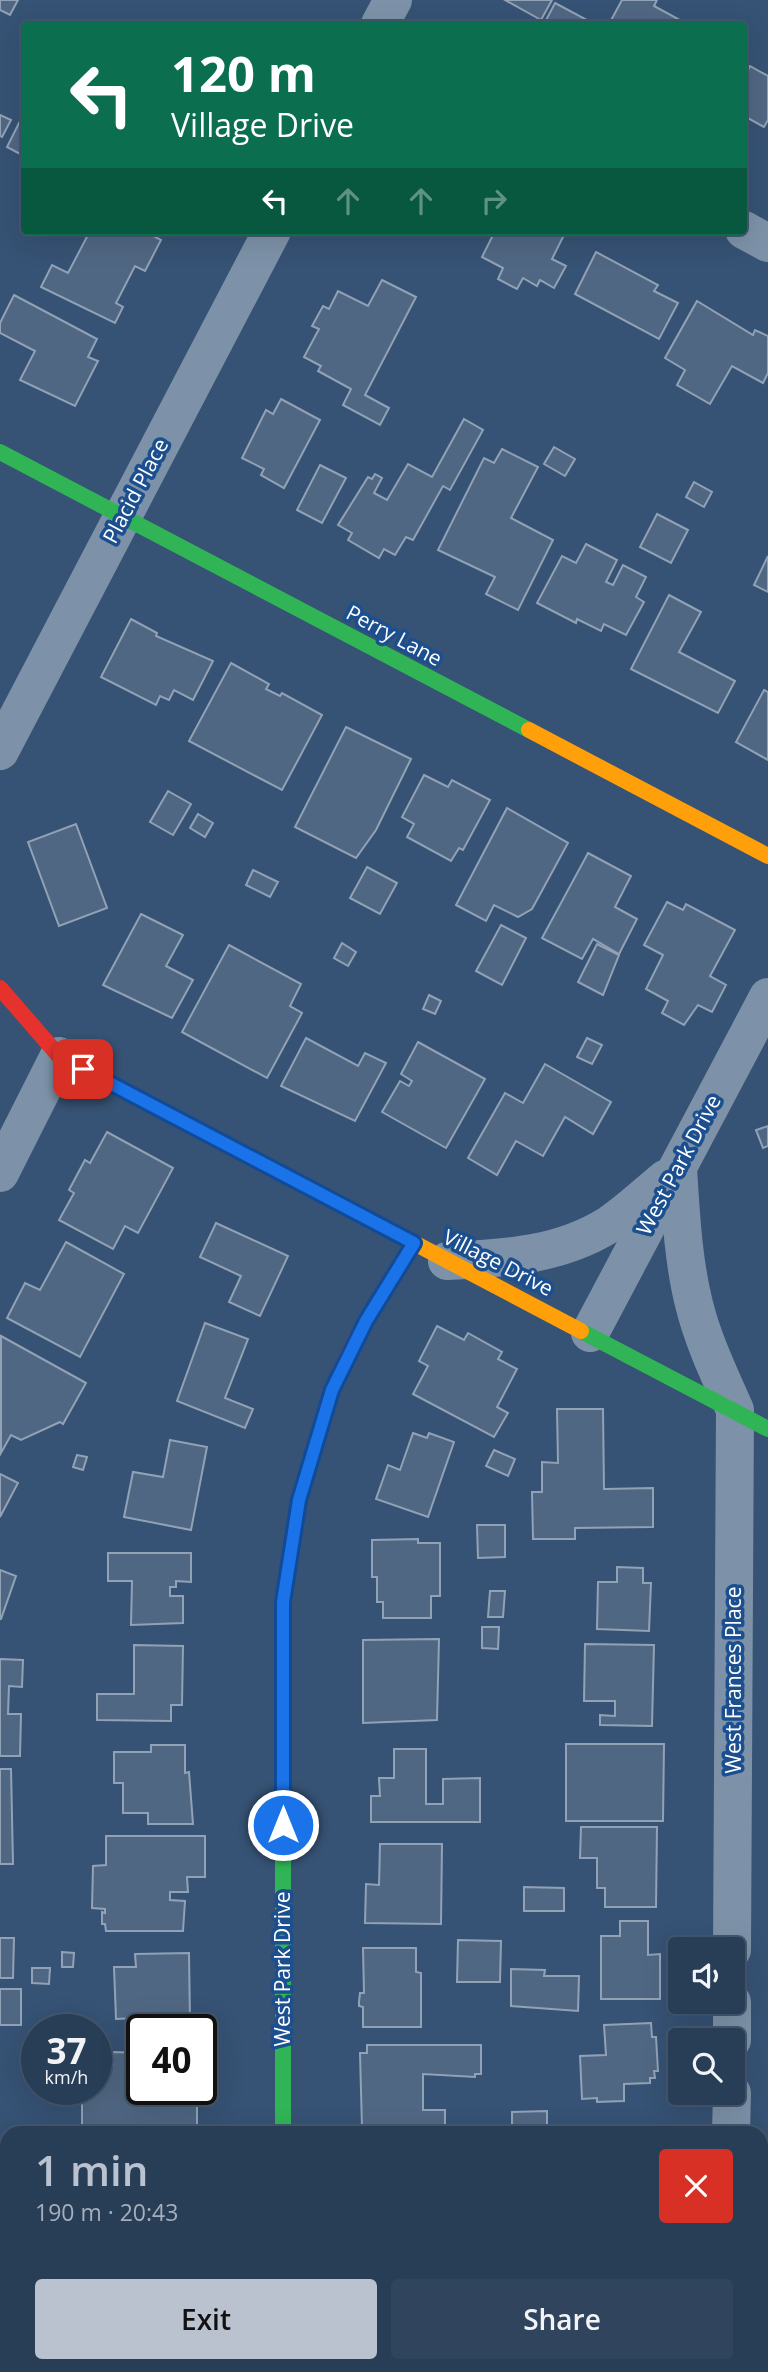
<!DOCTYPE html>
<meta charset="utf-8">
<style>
body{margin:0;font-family:"Open Sans",sans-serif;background:#30455d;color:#f1f3f6;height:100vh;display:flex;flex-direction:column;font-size:26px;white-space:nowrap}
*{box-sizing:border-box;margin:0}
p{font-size:23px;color:#a5aeba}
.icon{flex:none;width:38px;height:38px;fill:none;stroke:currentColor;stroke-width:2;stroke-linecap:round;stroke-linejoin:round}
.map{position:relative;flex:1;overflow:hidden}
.side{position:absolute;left:0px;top:2126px;width:768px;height:247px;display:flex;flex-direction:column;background:#283e57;border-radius:21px 21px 0 0;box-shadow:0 7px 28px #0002,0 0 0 2px #44576d}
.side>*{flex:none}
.banner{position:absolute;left:21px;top:21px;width:726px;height:214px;border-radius:7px;box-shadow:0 7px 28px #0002,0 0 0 2px #44576d;background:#0b6e4f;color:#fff;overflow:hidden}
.fabs{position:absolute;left:668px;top:1937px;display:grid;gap:14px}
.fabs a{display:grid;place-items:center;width:77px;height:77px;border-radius:7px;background:#283e57;box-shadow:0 7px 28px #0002,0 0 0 2px #44576d;font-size:35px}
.speed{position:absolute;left:21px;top:2014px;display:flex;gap:14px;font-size:35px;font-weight:700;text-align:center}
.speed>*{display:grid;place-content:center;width:91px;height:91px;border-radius:50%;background:#283e57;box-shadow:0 7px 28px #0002,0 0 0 2px #44576d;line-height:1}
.speed small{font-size:18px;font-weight:400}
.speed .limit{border:4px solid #111;border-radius:10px;background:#fff;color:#111}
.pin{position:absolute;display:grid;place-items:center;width:60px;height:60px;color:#fff;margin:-30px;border-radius:14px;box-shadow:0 4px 10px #0006}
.me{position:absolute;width:77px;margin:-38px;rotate:0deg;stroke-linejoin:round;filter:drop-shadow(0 0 5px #0008)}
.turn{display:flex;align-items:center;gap:24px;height:147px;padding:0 35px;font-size:32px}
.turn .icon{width:91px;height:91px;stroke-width:2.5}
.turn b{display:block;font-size:49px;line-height:60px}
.lanes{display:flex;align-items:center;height:66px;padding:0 35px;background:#0003;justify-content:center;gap:35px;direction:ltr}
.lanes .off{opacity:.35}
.round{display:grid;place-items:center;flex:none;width:74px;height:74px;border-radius:7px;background:#30455d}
.overview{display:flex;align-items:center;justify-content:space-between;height:119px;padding:0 35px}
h1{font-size:42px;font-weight:600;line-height:52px;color:#b9c2ce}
.button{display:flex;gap:14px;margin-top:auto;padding:14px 35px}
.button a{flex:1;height:80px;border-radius:7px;background:#b9c2ce;color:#111;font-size:28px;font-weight:600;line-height:80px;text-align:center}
.button a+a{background:#30455d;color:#f1f3f6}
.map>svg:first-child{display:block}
.building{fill:#506783;stroke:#92a2b6;stroke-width:2}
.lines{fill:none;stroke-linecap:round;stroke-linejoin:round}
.street{stroke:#7d92a8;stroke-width:38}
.fast{stroke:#30b455;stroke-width:16}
.slow{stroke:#ff9f0a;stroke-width:16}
.jam{stroke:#e5322d;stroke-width:16}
.route-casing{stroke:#114b97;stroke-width:18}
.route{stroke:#1a73e8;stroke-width:12}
.labels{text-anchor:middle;stroke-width:7;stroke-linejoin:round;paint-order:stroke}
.street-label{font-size:21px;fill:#fff;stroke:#1b4f8f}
</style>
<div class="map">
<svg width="768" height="2372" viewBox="0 0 768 2372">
<rect width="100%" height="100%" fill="#365274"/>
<g class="building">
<path d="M0 0H18L10 15 0 10Z"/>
<path d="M505 0H552L541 20Z"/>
<path d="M622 0H657L654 6 680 20 677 24H609Z"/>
<path d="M555 3 589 21 587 24H544Z"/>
<path d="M750 66 768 76V120L764 127 744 116V77Z"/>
<path d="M0 115 11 120 2 137 0 136Z"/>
<path d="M22 117 24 118V156L7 147Z"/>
<path d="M90 231H144L161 240 145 271 135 266 116 303 123 307 115 323 41 287 52 265 68 273Z"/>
<path d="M495 231 565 233 552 259 566 266 554 288 540 280 537 286 523 278 517 289 498 279 503 268 482 257Z"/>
<path d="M596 252 658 285 654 291 678 303 659 339 575 294Z"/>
<path d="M382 280 416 297 365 395 389 408 380 425 343 405 351 389 318 371 321 366 304 357 319 329 312 326 323 306 329 309 338 291 368 306Z"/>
<path d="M14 295 97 339 88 357 98 361 75 406 20 380 35 351 0 333V323Z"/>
<path d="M697 301 753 335 755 330 768 336V373L763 383 732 366 710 404 677 385 685 370 665 358Z"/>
<path d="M281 399 320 420 284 488 261 475 264 469 242 458 266 410 273 414Z"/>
<path d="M464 419 483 430 450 490 443 486 413 540 406 537 395 555 384 549 379 558 348 540 352 533 338 525 368 477 372 479 375 474 382 478 374 493 387 500 408 464 432 477Z"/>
<path d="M554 447 575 459 565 476 544 464Z"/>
<path d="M502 449 538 467 511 518 553 540 518 610 486 594 495 577 438 550 484 458 494 463Z"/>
<path d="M320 465 346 478 322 523 297 510Z"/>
<path d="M694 482 712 492 704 507 686 497Z"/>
<path d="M657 514 688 530 671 563 640 547Z"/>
<path d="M586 544 617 560 606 582 613 585 623 565 646 577 636 597 644 602 626 635 604 624 601 631 577 619 576 623 537 603 562 556 576 563Z"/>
<path d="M768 556V592L754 585Z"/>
<path d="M669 595 701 612 679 652 735 681 718 713 631 669Z"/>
<path d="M131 619 157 633 156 636 213 661 193 700 174 690 169 700 160 696 156 705 101 677Z"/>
<path d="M231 663 269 684 266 689 280 696 282 693 322 715 282 790 189 741Z"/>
<path d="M764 690 768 692V760L736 742Z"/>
<path d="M346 727 411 759 376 830 356 858 295 827Z"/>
<path d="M424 775 448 787 452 780 490 800 463 850 459 848 451 861 407 837 414 824 402 817Z"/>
<path d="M168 791 191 804 173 835 150 822Z"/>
<path d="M507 808 568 843 532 909 518 917 494 905 486 921 456 905Z"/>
<path d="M198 814 213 823 205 837 190 828Z"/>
<path d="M76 824 107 908 59 926 28 842Z"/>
<path d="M588 853 631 876 615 907 637 919 619 954 593 939 582 959 542 938Z"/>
<path d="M367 867 397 883 380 914 350 898Z"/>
<path d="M253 870 278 882 270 897 246 885Z"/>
<path d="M667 902 683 910 686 904 735 930 710 976 726 985 712 1012 698 1005 684 1025 662 1013 668 1001 646 989 663 955 644 945Z"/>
<path d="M141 914 183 935 166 966 193 980 172 1018 103 985Z"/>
<path d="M501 925 526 938 502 985 476 971Z"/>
<path d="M342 943 356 952 348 966 334 958Z"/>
<path d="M597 944 619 955 603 995 578 982Z"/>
<path d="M229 945 301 984 290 1006 302 1013 267 1078 182 1032Z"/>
<path d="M429 995 441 1001 435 1014 423 1009Z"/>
<path d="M306 1038 358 1066 365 1053 386 1063 355 1121 281 1086Z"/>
<path d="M587 1038 602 1045 592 1064 577 1057Z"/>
<path d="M418 1042 485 1079 446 1148 382 1112 400 1081 409 1086 412 1081 401 1074Z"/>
<path d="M545 1064 611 1102 593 1134 565 1117 543 1156 516 1141 497 1175 468 1158 505 1093 523 1103Z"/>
<path d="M768 1126V1146L763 1148 756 1130Z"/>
<path d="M107 1132 173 1168 138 1233 125 1226 113 1249 59 1220 74 1193 69 1190 85 1160 90 1163Z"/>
<path d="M216 1223 288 1256 260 1316 229 1302 241 1276 200 1257Z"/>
<path d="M66 1242 124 1274 80 1357 7 1318 25 1283 40 1290Z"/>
<path d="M205 1323 248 1339 225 1398 253 1409 245 1428 177 1401Z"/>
<path d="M437 1326 464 1340 468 1333 502 1352 498 1359 517 1369 497 1407 508 1413 494 1437 413 1394 428 1366 419 1361Z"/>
<path d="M1 1336 86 1383 63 1424 60 1422 21 1440 11 1435 1 1453Z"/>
<path d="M557 1409H603L604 1489 653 1488V1527L575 1528V1539H533L532 1492H542V1462L558 1463Z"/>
<path d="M413 1433 427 1438 429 1433 454 1442 428 1517 376 1499 388 1465 400 1470Z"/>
<path d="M170 1440 207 1447 191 1530 124 1517 133 1472 163 1477Z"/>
<path d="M494 1450 515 1459 508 1476 486 1466Z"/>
<path d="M77 1455 87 1457 83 1470 73 1467Z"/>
<path d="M0 1474 18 1483 0 1517Z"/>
<path d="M477 1525H505V1557L478 1558Z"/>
<path d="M418 1539V1543H440V1596H431V1618H383V1602H377V1577H372V1540Z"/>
<path d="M108 1553H191V1582L176 1581V1587H170V1596H183V1623L131 1625 132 1581H108Z"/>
<path d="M617 1567 643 1568V1583H651L649 1631 597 1629 598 1582H617Z"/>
<path d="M0 1570 16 1576 1 1619H0Z"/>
<path d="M490 1591H505L503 1617H488Z"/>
<path d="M482 1627H499L498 1649 482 1648Z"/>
<path d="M439 1639 437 1720 363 1723V1640Z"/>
<path d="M585 1644 654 1645 652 1726 600 1725V1715L615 1716V1701H584Z"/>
<path d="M134 1645 183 1646 182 1705H171V1721L97 1720V1694H134Z"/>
<path d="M0 1659 23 1660 22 1687 9 1686 8 1714H21L20 1756H0Z"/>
<path d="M566 1744H664L663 1821H566Z"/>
<path d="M151 1745H185V1773L189 1772 193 1824H148V1813H123V1783H114V1752H151Z"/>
<path d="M394 1749H426V1804H443V1779L480 1778V1822H371V1796H380L379 1778H394Z"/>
<path d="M0 1769H11L13 1864H0Z"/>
<path d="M581 1827H657L656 1907H605V1888H597V1858H580Z"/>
<path d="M106 1836H205V1877H187L188 1892H170V1900L185 1901 183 1931H106L105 1924H102V1912L105 1913V1909L92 1908 93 1866 106 1865Z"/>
<path d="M380 1844H442L441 1924 365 1923 366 1884 379 1885Z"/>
<path d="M524 1887 564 1888V1911H524Z"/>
<path d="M620 1921H648V1955L660 1954V1999H601V1936H620Z"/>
<path d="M0 1938H14L13 1978H0Z"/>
<path d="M458 1940 501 1941 500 1982H457Z"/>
<path d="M363 1948H416V1972L421 1973V2027H363V2007L359 2006V2002L360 1993H364Z"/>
<path d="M62 1952 74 1953 73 1967H62Z"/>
<path d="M189 1953 190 2022 137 2023V2018L116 2019 114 1967H136L135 1954Z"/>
<path d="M32 1968H50L49 1984 32 1983Z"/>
<path d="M511 1969 545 1970 544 1976H579L578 2011 511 2006Z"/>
<rect x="0" y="1989" width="21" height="36"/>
<path d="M651 2023 652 2037H656L658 2071H654L655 2078H650V2083L624 2084V2101L597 2102V2098L582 2099 580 2056 606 2055 604 2025Z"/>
<path d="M367 2045H481V2074H475V2077L423 2074V2110H445V2132L362 2128 360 2053H367Z"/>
<path d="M113 2052 142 2053V2090H201V2053H206L209 2103H197V2128L82 2129V2095H96V2066L113 2065Z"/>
<path d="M547 2111V2133H512V2112Z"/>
<path d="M578 2130 650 2131V2133H578Z"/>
<rect x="132" y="2366" width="59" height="6"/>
<rect x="375" y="2366" width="46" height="6"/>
<rect x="578" y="2366" width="68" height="6"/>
</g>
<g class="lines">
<g class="street">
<path d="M380 24 393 0"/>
<path d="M744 230 768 243"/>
<path d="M0 751 272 231"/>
<path d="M678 1169C681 1214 683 1260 694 1304 703 1341 720 1376 735 1410L732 1950"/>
<path d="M0 1173 59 1056"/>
<path d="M447 1261C505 1258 559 1256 610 1224 629 1211 647 1194 665 1179"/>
<path d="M590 1333 768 997"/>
<path d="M732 2040V2002"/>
<path d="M731 2133 732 2093"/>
<path d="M283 2372V2366"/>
<path d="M730 2372V2366"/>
</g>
<g class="fast">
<path d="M0 452 529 730"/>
<path d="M581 1331 768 1429"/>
<path d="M283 2133V1602L299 1500 326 1410"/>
</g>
<g class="slow">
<path d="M529 730 768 856"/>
<path d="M236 1149 581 1331"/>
</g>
<g class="jam">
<path d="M0 988 59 1056 236 1149"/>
<path d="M326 1410C344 1350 381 1296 414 1243"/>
</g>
</g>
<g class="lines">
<g class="route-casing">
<path id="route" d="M83 1069 414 1243 366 1321 332 1390 299 1500 283 1602V1825"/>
</g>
<use href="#route" class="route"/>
</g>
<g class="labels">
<g class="street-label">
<text transform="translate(136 491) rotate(-62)" y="7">Placid Place</text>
<text transform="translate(394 636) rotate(28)" y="7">Perry Lane</text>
<text transform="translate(679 1165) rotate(-62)" y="7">West Park Drive</text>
<text transform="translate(498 1263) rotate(27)" y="7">Village Drive</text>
<text transform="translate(734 1680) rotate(-90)" y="7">West Frances Place</text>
<text transform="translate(283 1969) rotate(-90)" y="7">West Park Drive</text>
</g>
</g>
</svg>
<div class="fabs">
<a><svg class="icon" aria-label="sound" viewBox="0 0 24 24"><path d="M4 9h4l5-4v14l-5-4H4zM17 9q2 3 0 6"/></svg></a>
<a><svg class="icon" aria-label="search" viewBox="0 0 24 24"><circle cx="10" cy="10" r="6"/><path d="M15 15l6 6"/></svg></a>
</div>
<div class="speed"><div>37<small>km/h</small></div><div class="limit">40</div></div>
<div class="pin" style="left:83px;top:1069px;background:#d93025"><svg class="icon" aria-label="arrive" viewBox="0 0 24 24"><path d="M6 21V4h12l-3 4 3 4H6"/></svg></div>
<svg class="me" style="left:283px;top:1825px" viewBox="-20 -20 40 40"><circle r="17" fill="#1a73e8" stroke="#fff" stroke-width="3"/><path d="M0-11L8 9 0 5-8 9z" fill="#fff"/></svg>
<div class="banner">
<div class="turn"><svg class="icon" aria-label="left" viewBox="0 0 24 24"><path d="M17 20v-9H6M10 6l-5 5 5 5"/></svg><div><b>120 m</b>Village Drive</div></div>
<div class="lanes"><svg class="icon" aria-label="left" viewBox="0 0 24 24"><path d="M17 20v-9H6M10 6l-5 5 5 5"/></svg><svg class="icon off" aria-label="ahead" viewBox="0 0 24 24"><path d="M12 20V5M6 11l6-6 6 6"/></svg><svg class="icon off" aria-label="ahead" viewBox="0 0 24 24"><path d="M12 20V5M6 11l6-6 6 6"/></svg><svg class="icon off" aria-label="right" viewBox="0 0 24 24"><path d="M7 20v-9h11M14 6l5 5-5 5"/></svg></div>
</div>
<section class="side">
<div class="overview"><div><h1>1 min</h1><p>190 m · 20:43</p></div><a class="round" style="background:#d93025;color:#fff"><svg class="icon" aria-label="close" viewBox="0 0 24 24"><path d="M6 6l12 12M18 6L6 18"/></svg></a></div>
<div class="button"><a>Exit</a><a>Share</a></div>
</section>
</div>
